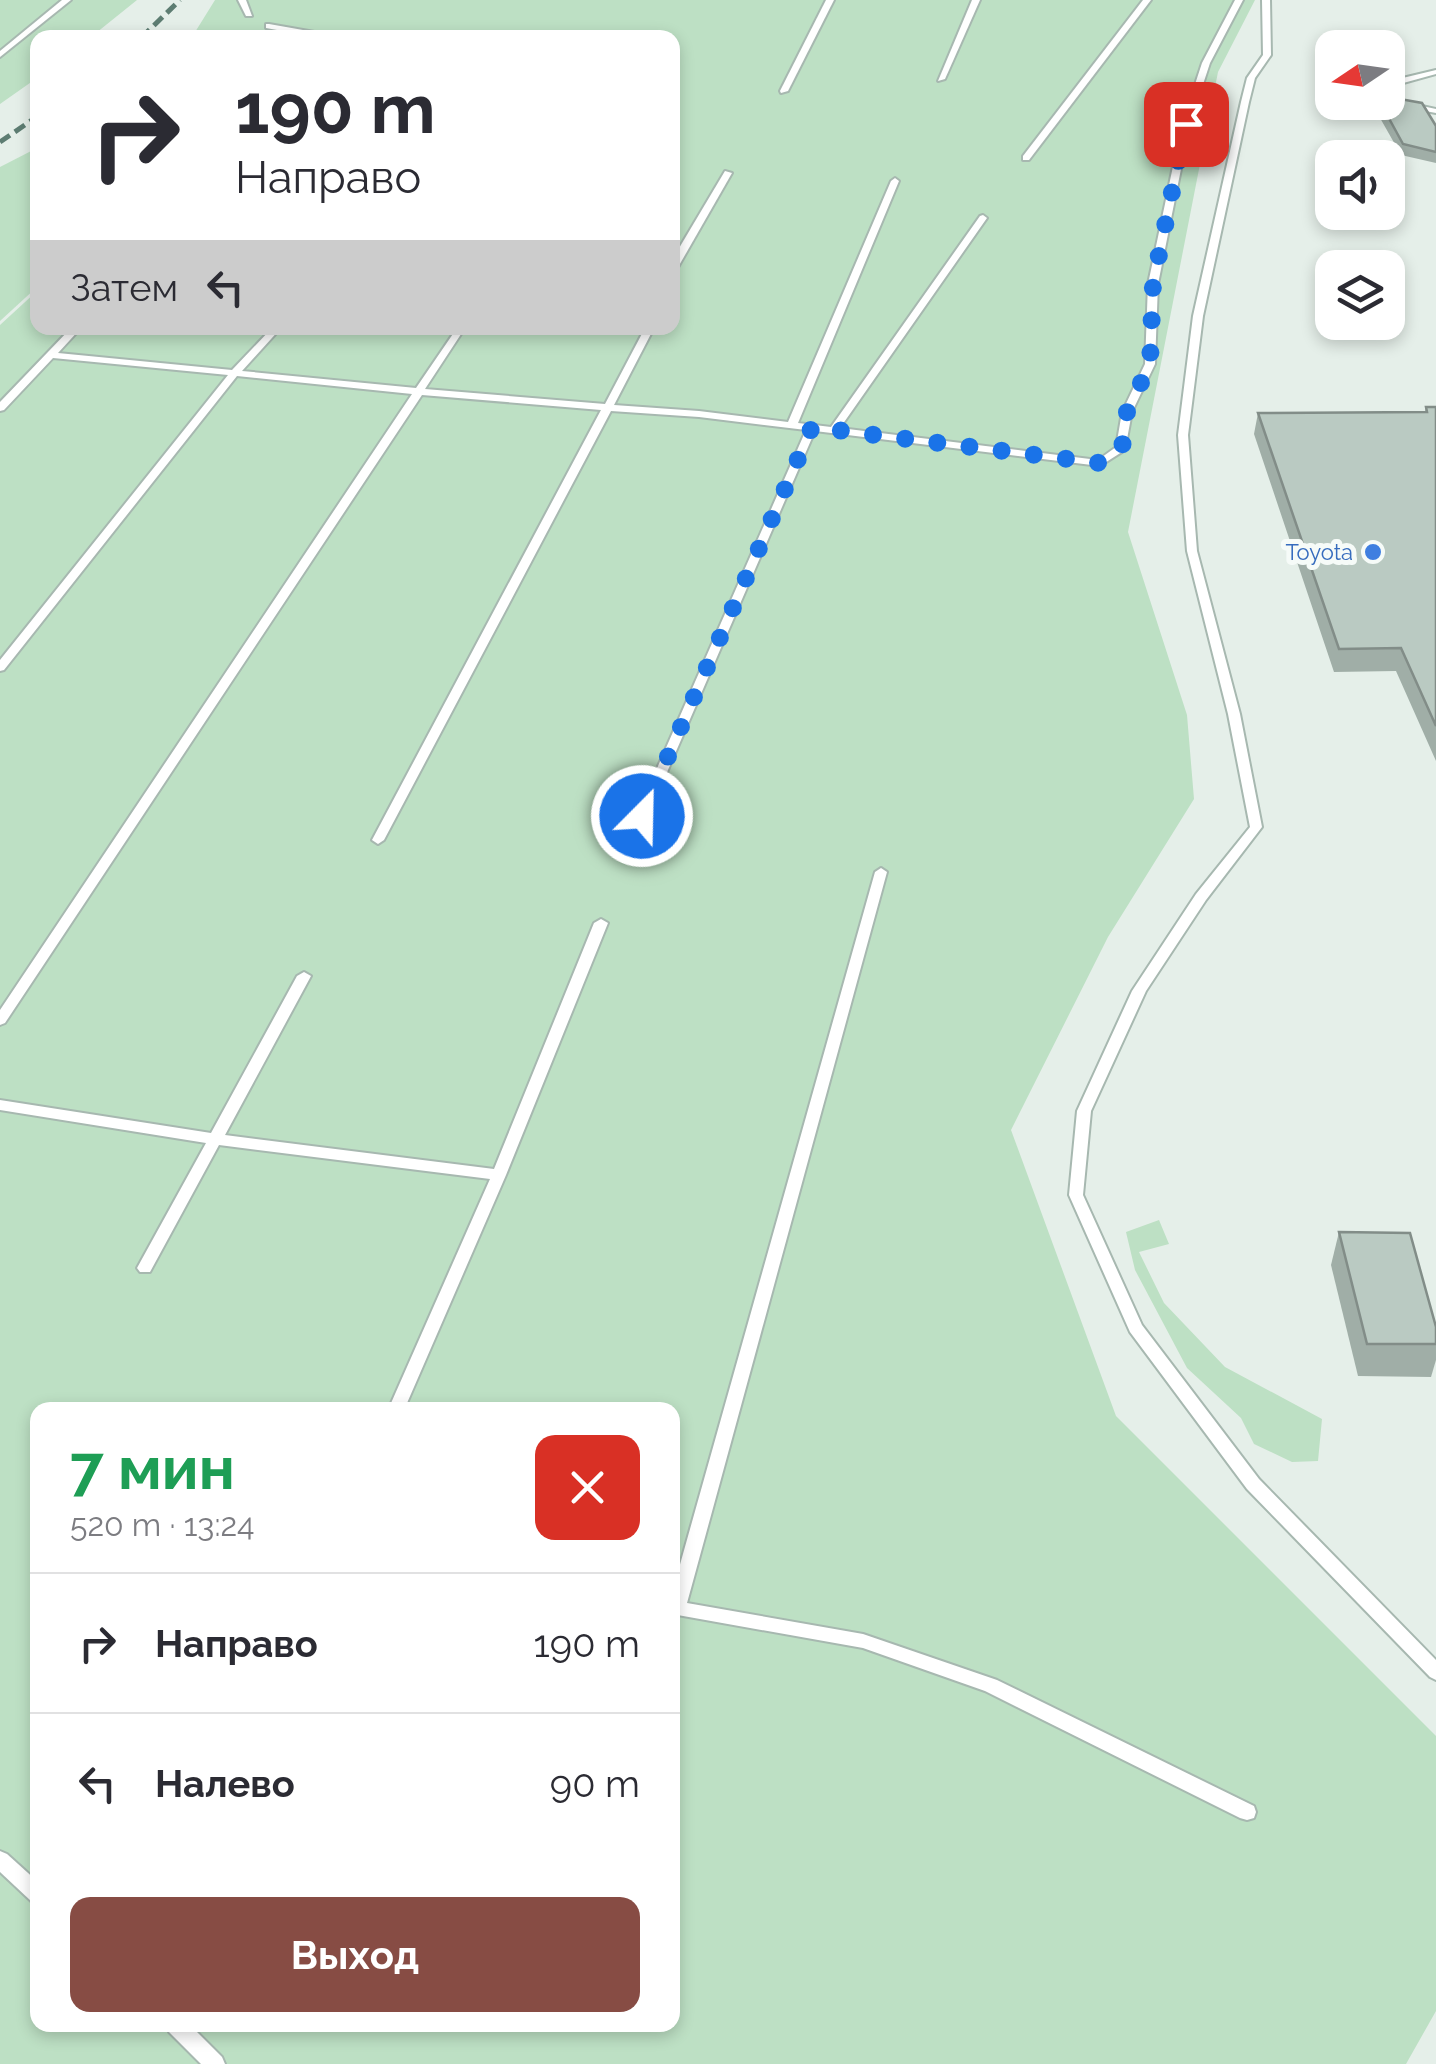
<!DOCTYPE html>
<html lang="ru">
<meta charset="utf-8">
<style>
body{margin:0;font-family:Raleway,sans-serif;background:#f2f2f3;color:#2b2b33;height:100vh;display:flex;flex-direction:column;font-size:38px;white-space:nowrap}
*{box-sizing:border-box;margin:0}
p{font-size:32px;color:#7c7c81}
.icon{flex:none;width:55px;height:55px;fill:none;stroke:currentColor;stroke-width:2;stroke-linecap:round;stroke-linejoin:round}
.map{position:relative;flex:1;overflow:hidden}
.drawer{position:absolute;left:30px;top:1402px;width:650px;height:630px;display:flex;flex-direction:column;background:#fff;border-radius:20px;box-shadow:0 5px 15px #0003}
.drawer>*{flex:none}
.top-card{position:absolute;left:30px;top:30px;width:650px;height:305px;border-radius:20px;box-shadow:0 5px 15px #0003;background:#fff;color:#2b2b33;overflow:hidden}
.needle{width:65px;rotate:257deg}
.controls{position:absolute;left:1315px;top:30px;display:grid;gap:20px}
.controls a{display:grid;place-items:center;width:90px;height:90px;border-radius:20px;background:#fff;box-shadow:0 5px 15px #0003;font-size:50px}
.pin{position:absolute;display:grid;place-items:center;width:85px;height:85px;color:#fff;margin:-42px;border-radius:20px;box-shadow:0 5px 15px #0006}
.me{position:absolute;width:110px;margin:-55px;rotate:23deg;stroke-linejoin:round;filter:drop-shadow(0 0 8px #0008)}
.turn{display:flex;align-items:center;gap:35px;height:210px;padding:0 40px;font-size:45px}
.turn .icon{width:130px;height:130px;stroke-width:2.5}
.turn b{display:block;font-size:70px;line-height:85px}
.then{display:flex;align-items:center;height:95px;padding:0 40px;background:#0003;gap:20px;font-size:38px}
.round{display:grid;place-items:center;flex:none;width:105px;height:105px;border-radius:20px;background:#f2f2f3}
.overview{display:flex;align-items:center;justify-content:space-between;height:170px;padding:0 40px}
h1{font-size:60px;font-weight:700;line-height:75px;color:#1e9e55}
.action{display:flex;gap:20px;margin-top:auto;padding:20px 40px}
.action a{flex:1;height:115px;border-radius:20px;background:#874c44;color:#fff;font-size:40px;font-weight:700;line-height:115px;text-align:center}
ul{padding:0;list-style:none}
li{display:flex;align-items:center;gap:30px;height:140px;padding:0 40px;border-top:2px solid #e1e1e2}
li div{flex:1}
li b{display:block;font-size:38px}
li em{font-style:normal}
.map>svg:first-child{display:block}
.green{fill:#bde0c4;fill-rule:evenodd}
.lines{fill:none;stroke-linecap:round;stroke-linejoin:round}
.service-casing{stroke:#a7b8b0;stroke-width:4}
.service{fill:#fff;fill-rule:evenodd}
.rail{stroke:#5d7d72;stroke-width:5;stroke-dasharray:12 6;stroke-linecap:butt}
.wall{fill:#a0aea7}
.building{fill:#bacac2;stroke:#828d88;stroke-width:2.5}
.route{stroke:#1a73e8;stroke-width:18;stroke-dasharray:0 32.4}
.shop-dot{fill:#3f7fe0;stroke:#f6fbf8;stroke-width:4}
.labels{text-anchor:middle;stroke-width:10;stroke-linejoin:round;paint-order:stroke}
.far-shop-label{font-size:22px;fill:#366cbe;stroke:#f6fbf8;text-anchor:end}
</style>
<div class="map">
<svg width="1436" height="2064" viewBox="0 0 1436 2064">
<rect width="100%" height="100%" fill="#e5efe9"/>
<g class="green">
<path d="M0 0H137L91 37 38 38 37 78 0 104Z"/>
<path d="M215 0H1255L1218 72 1128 532 1187 715 1194 799 1108 937 1011 1130 1116 1416 1436 1736V2011L1406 2064H0V325L37 291 38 328H672V38L192 37ZM38 1410H672V2025H38Z"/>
<path d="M37 148V287L0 321V167Z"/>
<path d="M1159 1220 1169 1244 1139 1252 1164 1303 1225 1367 1322 1419 1318 1461 1292 1462 1254 1444 1241 1418 1187 1368 1135 1270 1126 1232Z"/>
</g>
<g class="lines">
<g class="service-casing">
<g id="service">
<path d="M62 0H71L0 57V51Z"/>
<path d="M238 0H246L252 16H246Z"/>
<path d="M826 0H834L788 91 781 93 780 91Z"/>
<path d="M972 0H980L945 79 938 81Z"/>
<path d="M1143 0H1151L1029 160H1023V156Z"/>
<path d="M1235 0H1243L1210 63 1190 124 1158 284 1155 364 1132 412 1125 450 1100 466 815 431 648 816 642 820 636 816 806 430 699 417 611 411 384 840 378 844 372 840 601 410 422 395 5 1023 0 1025V1010L412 394 237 376 4 670 0 671V660L228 375 53 358 4 410 0 411V402L71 328H81L58 353 232 370 272 328H281L242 371 416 388 457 328H465L425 389 605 404 645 328H654L614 405 699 411 788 422 891 181 895 178 899 181 798 423 831 427 980 216 983 215 987 218 840 428 1098 460 1116 447 1122 412 1145 364 1148 284 1182 124 1202 63Z"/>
<path d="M1262 0H1270L1271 55 1255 78 1249 102 1203 316 1188 435 1197 551 1240 714 1262 827 1206 900 1146 991 1091 1111 1083 1195 1142 1325 1259 1479 1436 1660V1680L1430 1677 1247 1489 1130 1332 1069 1195 1077 1111 1132 991 1196 894 1250 827 1228 714 1187 551 1178 435 1193 316 1241 102 1247 78 1263 55Z"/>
<path d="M269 24 337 36 340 38H321L266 28V24Z"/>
<path d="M1436 70V74L1396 85 1393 93 1399 101 1436 109V113L1393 105 1388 97 1390 81Z"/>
<path d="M725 171 732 173 677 269 672 272V260Z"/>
<path d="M881 868 887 872 687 1603 863 1634 997 1680 1254 1806 1256 1812 1254 1818 1247 1820 1240 1818 985 1691 863 1648 672 1614V1593L875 872Z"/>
<path d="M601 919 608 923 506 1175 404 1410H388L490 1179 219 1145 150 1272H140L137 1268 206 1143 0 1110V1100L211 1133 297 976 304 972 311 976 225 1135 494 1169 594 923Z"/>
<path d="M0 1851 7 1854 38 1882V1904L31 1901 0 1872Z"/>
<path d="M166 2025H190L222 2057 225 2064H201L169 2032Z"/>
</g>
</g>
<use href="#service" class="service"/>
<g class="rail">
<path d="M141 38 180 0"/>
<path d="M0 142 38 116"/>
</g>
</g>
<g class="wall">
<path d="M1394 98 1436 126V163L1401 155 1371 102H1388Z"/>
<path d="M1426 407H1436V761L1396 671 1334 672 1254 434 1258 413 1425 412Z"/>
<path d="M1339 1232 1436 1327V1360L1431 1377 1358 1376 1331 1265Z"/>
</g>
<g class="building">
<path d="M1388 86 1394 98 1422 103 1436 126V152L1403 144 1380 102H1388Z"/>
<path d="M1426 407H1436V726L1401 648 1339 649 1258 413 1427 412Z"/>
<path d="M1339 1232 1410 1233 1436 1327V1344H1367Z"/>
</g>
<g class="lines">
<path class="route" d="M642 816 812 427 1100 463 1122 448 1127 412 1150 364 1153 284 1186 124"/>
</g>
<circle class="shop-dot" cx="1373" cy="552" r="10"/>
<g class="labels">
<g class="far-shop-label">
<text x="1353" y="560">Toyota</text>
</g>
</g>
</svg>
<div class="controls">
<a><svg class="needle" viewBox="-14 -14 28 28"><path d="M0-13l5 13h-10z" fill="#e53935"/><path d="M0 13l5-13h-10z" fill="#7c7c81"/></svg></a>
<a><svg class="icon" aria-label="sound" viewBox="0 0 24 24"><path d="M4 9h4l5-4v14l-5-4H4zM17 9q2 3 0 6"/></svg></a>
<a><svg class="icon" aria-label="layers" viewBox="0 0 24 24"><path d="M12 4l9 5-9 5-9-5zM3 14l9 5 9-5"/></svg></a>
</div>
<div class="pin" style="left:1186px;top:124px;background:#d93025"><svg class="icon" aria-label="arrive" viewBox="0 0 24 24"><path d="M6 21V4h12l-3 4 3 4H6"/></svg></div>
<svg class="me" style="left:642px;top:816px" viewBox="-20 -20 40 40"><circle r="17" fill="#1a73e8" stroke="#fff" stroke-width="3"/><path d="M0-11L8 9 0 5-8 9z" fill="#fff"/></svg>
<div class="top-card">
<div class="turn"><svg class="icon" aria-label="right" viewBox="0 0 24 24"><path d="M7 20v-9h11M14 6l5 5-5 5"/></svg><div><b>190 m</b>Направо</div></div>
<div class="then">Затем<svg class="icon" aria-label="left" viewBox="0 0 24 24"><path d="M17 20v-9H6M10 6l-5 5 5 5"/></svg></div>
</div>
<section class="drawer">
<div class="overview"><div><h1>7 мин</h1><p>520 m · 13:24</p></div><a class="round" style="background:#d93025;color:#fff"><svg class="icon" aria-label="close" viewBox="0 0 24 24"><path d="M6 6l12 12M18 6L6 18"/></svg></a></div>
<ul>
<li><svg class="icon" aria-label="right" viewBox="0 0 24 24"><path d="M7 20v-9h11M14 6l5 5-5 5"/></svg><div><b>Направо</b></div><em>190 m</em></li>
<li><svg class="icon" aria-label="left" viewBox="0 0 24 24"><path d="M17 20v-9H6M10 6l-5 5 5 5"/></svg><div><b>Налево</b></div><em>90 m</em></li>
</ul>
<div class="action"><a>Выход</a></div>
</section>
</div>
